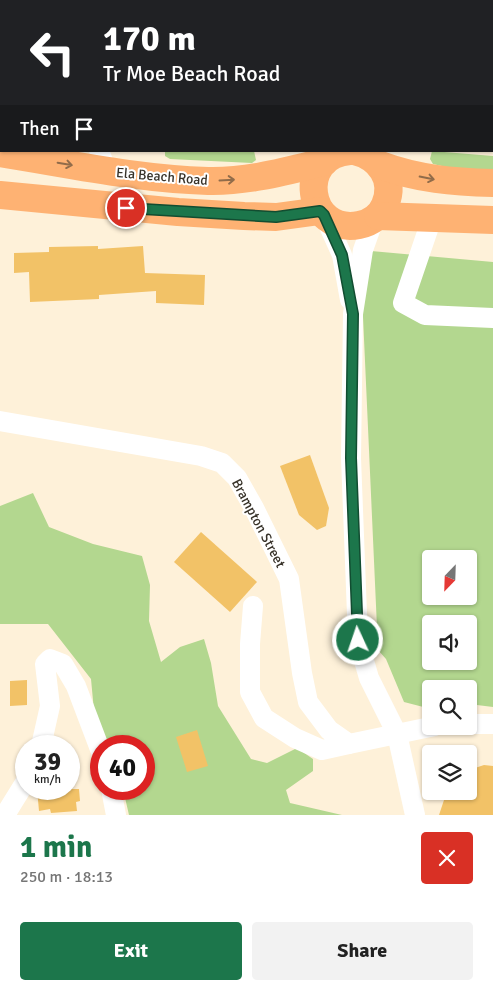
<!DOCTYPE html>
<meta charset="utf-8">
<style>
body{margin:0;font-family:Signika,sans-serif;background:#f2f2f2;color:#222;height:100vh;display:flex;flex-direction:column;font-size:19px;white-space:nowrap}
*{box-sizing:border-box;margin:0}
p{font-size:16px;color:#767676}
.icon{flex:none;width:28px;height:28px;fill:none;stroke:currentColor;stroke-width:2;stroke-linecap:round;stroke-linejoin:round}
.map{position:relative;height:815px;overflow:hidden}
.side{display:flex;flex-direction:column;background:#fff;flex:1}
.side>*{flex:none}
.hud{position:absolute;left:0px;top:0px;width:494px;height:152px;box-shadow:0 1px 4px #0004;background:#202124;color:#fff;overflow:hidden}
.needle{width:32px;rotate:203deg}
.buttons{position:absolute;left:422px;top:550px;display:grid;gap:10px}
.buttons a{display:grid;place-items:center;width:55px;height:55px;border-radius:5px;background:#fff;box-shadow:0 1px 4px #0004;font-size:25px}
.speed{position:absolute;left:15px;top:735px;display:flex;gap:10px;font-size:25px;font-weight:700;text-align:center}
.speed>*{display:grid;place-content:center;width:65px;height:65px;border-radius:50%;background:#fff;box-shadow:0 1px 4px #0004;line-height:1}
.speed small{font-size:12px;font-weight:400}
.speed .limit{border:8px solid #d22;background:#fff;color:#111}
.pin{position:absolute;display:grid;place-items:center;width:42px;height:42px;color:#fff;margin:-21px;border:2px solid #fff;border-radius:50%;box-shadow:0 1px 5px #0007}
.me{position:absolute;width:55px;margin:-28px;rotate:357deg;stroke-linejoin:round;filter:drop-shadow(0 0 4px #0008)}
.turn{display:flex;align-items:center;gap:18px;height:105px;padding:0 20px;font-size:22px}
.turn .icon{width:65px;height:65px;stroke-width:2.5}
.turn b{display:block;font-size:35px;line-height:42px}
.then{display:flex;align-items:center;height:48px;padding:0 20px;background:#0003;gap:10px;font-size:19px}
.round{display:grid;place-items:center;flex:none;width:52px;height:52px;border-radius:5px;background:#f2f2f2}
.summary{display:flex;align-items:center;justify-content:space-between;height:85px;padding:0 20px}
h1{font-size:30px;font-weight:700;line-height:38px;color:#1c764b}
.action{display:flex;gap:10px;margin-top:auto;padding:10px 20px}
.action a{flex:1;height:58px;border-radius:5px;background:#1c764b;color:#fff;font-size:20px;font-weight:700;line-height:58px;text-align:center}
.action a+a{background:#f2f2f2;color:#222}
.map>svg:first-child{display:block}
.green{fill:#b3d78f;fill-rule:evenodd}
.building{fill:#f2c267}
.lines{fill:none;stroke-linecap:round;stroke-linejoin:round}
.minor{stroke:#fff;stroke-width:20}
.highway{stroke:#feb273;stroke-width:28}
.oneway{stroke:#916c4a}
.route-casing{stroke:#124d31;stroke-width:12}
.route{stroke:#1c764b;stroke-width:9}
.labels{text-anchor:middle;stroke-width:4;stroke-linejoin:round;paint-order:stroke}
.street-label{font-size:14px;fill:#373229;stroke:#fff}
</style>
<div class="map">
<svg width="493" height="815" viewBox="0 0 493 815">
<rect width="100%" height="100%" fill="#fef1d9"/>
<g class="green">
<path d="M165 151H254L256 160 252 163 170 159 165 156Z"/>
<path d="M432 151 493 156V171H464L433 164 430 159Z"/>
<path d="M360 250 493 262V707L469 704V689H431V709L404 702 386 659 378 650ZM431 559H469V596H431ZM431 624H469V661H431Z"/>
<path d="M33 493 49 527 93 544 142 556 150 585 149 621 161 662 180 647 204 639 211 663 218 706 251 759 267 763 297 748 313 759V771L286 790 290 803 342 815H129L123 789H144V746H108L94 711 91 679 48 624H0V506Z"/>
</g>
<g class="building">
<path d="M98 246V249L143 246 145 273 205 275 204 305 156 303V291L99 295V299L30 302 29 272 14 273V253L49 252V247Z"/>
<path d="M310 455 329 508 326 526 317 530 299 515 280 466Z"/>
<path d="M201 532 257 582 230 612 174 562Z"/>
<path d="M27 680V705L10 706V681Z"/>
<path d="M197 730 208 766 187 772 176 737Z"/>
<path d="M484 765 493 766V815H439L447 791H469V770Z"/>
<path d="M37 789H79L80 801 76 802 77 811 51 813 50 809 39 811Z"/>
</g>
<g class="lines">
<g class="minor">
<path d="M99 151 107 171"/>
<path d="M324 215 342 255 350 300"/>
<path d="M432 218 403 303 425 315 493 318"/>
<path d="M374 219 363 250 353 314 351 458 358 640 369 678 397 734 415 815"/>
<path d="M0 421 201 456 222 463 237 478 254 508 289 579 302 673 308 702 329 730 349 744 435 726"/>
<path d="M253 606 250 644V692L264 718 295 738 322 750 349 744"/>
<path d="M469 724H493"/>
<path d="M41 746 50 706 45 664 50 659 63 664 76 686 101 752"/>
<path d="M111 789 116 815"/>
<path d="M5 815 26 781"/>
</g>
<g class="highway">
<path d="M350 151C295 155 306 235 359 225 371 223 381 215 385 205 396 179 379 157 354 151"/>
<path d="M0 153C69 164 138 179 208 181 247 182 287 171 324 162"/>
<path d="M380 165C418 179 453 182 493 183"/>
<path d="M0 195 178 212 244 216 276 217 320 211"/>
<path d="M378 216 493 220"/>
</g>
</g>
<defs><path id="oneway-shaft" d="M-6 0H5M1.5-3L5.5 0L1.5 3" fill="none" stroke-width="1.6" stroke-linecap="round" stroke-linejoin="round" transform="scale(1.25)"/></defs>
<g class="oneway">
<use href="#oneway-shaft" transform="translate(65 164) rotate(10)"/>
<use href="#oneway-shaft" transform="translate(427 178) rotate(11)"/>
<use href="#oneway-shaft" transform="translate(227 180) rotate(-3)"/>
</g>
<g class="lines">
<g class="route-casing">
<path id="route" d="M126 208 276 217 320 211 324 215 342 255 353 314 351 458 358 640"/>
</g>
<use href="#route" class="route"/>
</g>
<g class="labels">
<g class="street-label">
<text transform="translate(162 176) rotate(5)" y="5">Ela Beach Road</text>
<text transform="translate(259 523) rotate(62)" y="5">Brampton Street</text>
</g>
</g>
</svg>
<div class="buttons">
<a><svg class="needle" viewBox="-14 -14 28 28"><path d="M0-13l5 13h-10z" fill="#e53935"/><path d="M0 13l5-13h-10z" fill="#767676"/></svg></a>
<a><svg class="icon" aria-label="sound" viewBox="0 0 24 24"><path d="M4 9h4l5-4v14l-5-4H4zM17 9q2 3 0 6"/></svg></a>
<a><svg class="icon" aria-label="search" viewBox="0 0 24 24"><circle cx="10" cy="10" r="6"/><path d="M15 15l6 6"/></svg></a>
<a><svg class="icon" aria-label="layers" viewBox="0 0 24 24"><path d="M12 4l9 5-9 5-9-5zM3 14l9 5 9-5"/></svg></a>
</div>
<div class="speed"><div>39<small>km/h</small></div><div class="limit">40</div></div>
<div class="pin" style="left:126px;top:208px;background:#d93025"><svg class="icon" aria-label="arrive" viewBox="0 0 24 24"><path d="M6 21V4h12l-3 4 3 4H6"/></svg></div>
<svg class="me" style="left:358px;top:640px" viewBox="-20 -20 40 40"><circle r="17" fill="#1c764b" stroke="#fff" stroke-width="3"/><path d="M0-11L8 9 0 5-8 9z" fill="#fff"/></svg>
<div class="hud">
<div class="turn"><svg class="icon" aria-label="left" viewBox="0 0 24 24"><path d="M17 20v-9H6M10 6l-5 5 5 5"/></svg><div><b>170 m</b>Tr Moe Beach Road</div></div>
<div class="then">Then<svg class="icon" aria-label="arrive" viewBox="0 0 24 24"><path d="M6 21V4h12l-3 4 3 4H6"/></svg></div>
</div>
</div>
<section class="side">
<div class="summary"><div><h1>1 min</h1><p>250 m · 18:13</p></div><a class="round" style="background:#d93025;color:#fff"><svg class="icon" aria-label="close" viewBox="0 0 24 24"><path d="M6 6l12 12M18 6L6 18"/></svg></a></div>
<div class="action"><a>Exit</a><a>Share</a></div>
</section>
